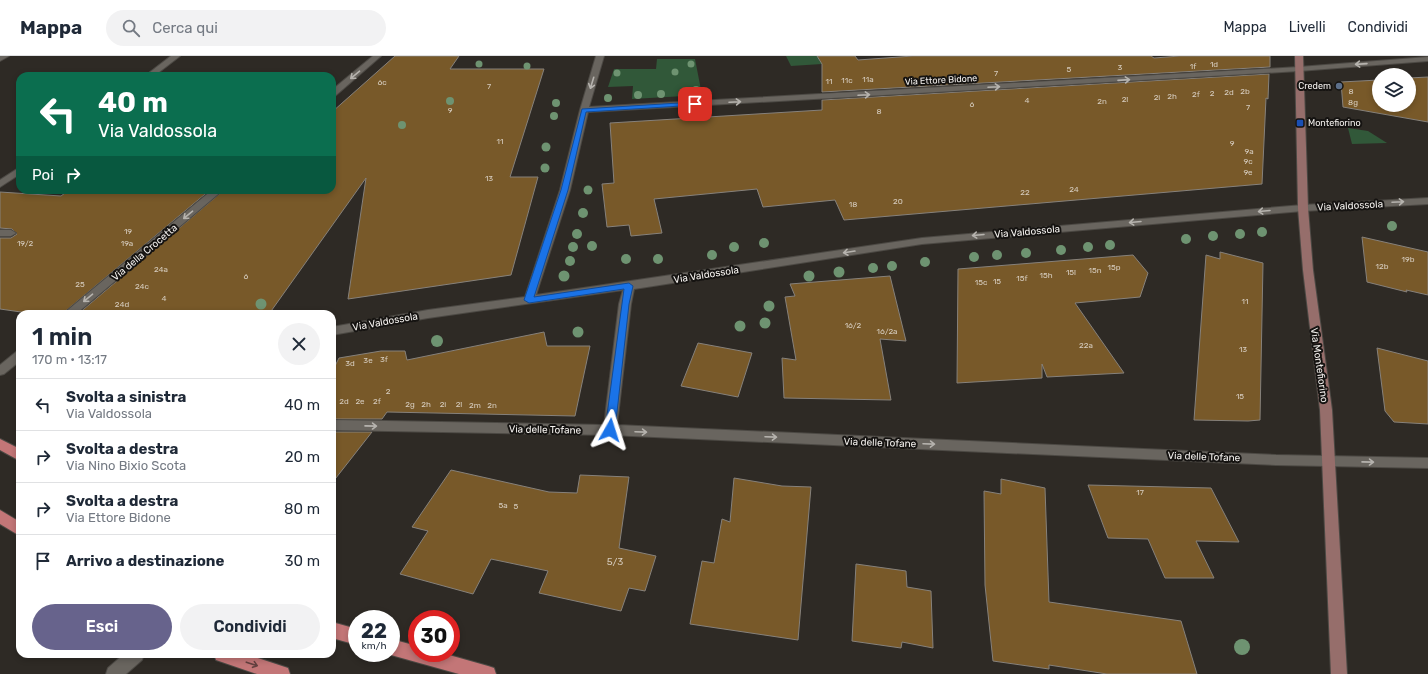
<!DOCTYPE html>
<html lang="it">
<meta charset="utf-8">
<style>
body{margin:0;font-family:Rubik,sans-serif;background:#f2f2f3;color:#1f2937;height:100vh;display:flex;flex-direction:column;font-size:15px;white-space:nowrap}
*{box-sizing:border-box;margin:0}
p{font-size:13px;color:#747a83}
.icon{flex:none;width:22px;height:22px;fill:none;stroke:currentColor;stroke-width:2;stroke-linecap:round;stroke-linejoin:round}
.map{position:relative;flex:1;overflow:hidden}
.details{position:absolute;left:16px;top:254px;width:320px;height:348px;display:flex;flex-direction:column;background:#fff;border-radius:12px;box-shadow:0 2px 6px #0003}
.details>*{flex:none}
.guide{position:absolute;left:16px;top:16px;width:320px;height:122px;border-radius:12px;box-shadow:0 2px 6px #0003;background:#0b6e4f;color:#fff;overflow:hidden}
.tools{position:absolute;left:1372px;top:12px;display:grid;gap:8px}
.tools a{display:grid;place-items:center;width:44px;height:44px;border-radius:50%;background:#fff;box-shadow:0 2px 6px #0003;font-size:20px}
.speed{position:absolute;left:348px;top:554px;display:flex;gap:8px;font-size:20px;font-weight:700;text-align:center}
.speed>*{display:grid;place-content:center;width:52px;height:52px;border-radius:50%;background:#fff;box-shadow:0 2px 6px #0003;line-height:1}
.speed small{font-size:10px;font-weight:400}
.speed .limit{border:6px solid #d22;background:#fff;color:#111}
.pin{position:absolute;display:grid;place-items:center;width:34px;height:34px;color:#fff;margin:-17px;border-radius:8px;box-shadow:0 2px 6px #0006}
.me{position:absolute;width:44px;margin:-22px;rotate:6deg;stroke-linejoin:round;filter:drop-shadow(0 0 3px #0008)}
.turn{display:flex;align-items:center;gap:14px;height:84px;padding:0 16px;font-size:18px}
.turn .icon{width:52px;height:52px;stroke-width:2.5}
.turn b{display:block;font-size:28px;line-height:34px}
.then{display:flex;align-items:center;height:38px;padding:0 16px;background:#0003;gap:8px;font-size:15px}
.round{display:grid;place-items:center;flex:none;width:42px;height:42px;border-radius:21px;background:#f2f2f3}
.head{display:flex;align-items:center;justify-content:space-between;height:68px;padding:0 16px}
h1{font-size:24px;font-weight:600;line-height:30px}
.button{display:flex;gap:8px;margin-top:auto;padding:8px 16px}
.button a{flex:1;height:46px;border-radius:24px;background:#67638c;color:#fff;font-size:16px;font-weight:600;line-height:46px;text-align:center}
.button a+a{background:#f2f2f3;color:#1f2937}
ul{padding:0;list-style:none}
li{display:flex;align-items:center;gap:12px;height:52px;padding:0 16px;border-top:1px solid #e0e1e3}
li div{flex:1}
li b{display:block;font-size:15px}
li em{font-style:normal}
header{display:flex;align-items:center;gap:24px;box-sizing:border-box;height:56px;padding:0 20px;background:#fff;border-bottom:1px solid #e0e1e3}
header strong{font-size:19px}
nav{display:flex;gap:22px;margin-inline-start:auto;font-size:14px}
.search{width:280px;height:36px;background:#f2f2f3;display:flex;align-items:center;gap:10px;box-sizing:border-box;padding:0 14px;border-radius:22px;color:#747a83;font-size:15px}
.map>svg:first-child{display:block}
.green{fill:#315839}
.building{fill:#785929;stroke:#86817b}
.lines{fill:none;stroke-linecap:round;stroke-linejoin:round}
.lane-casing{stroke:#4c4944;stroke-width:2}
.street-casing{stroke:#4c4944;stroke-width:2}
.secondary-casing{stroke:#4c4944;stroke-width:2}
.primary-casing{stroke:#4c4944;stroke-width:2}
.lane{fill:#69655f;fill-rule:evenodd}
.street{fill:#69655f;fill-rule:evenodd}
.secondary{fill:#966e6b;fill-rule:evenodd}
.primary{fill:#c37677;fill-rule:evenodd}
.tree{fill:#6e9371}
.oneway{stroke:#b6b3ae}
.oneway2{stroke:#63403f}
.route{fill:#1a73e8;stroke:#114b97}
.service-dot{fill:#5c6f8a;stroke:#151311;stroke-width:1.5}
.transit-dot{fill:#1a4fb4;stroke:#151311;stroke-width:1.5}
.labels{text-anchor:middle;stroke-width:4;stroke-linejoin:round;paint-order:stroke}
.number-label{font-size:8px;fill:#d6ccbe}
.far-street-label{font-size:9px;fill:#f5f2ef;stroke:#151311}
.far-poi-label{font-size:9px;fill:#f5f2ef;stroke:#151311;text-anchor:end}
.street-label{font-size:10px;fill:#f5f2ef;stroke:#151311}
.near-number-label{font-size:10px;fill:#d6ccbe}
</style>
<header>
<strong>Mappa</strong>
<div class="search"><svg class="icon" aria-label="search" viewBox="0 0 24 24"><circle cx="10" cy="10" r="6"/><path d="M15 15l6 6"/></svg>Cerca qui</div>
<nav><a>Mappa</a><a>Livelli</a><a>Condividi</a></nav>
</header>
<div class="map">
<svg width="1428" height="618" viewBox="0 0 1428 618">
<rect width="100%" height="100%" fill="#2e2a25"/>
<g class="green">
<path d="M786 0H817L822 8 791 10Z"/>
<path d="M657 3H695L702 39 632 43 633 30 608 31 614 13H656Z"/>
<path d="M1348 72 1368 75 1387 87 1352 88Z"/>
</g>
<g class="building">
<path d="M395 0H459L450 13H544L510 121H538L511 219 348 243 366 122 269 258H78L224 134H332V56Z"/>
<path d="M817 0H855L858 4 913 0H1151L1154 2 1180 0H1270V11L822 36V8Z"/>
<path d="M1269 18 1268 43 1266 42 1262 128 844 164 835 144 763 151 757 133 654 143 662 177 631 180 629 169 607 171 602 128 614 127 610 67 822 54V44Z"/>
<path d="M1428 21V66L1343 51 1341 26 1379 24V49H1409V22Z"/>
<path d="M69 134H210L62 258H35L0 253V182H11L17 178 12 173 0 172V136L61 140Z"/>
<path d="M1362 181 1428 196V239L1406 234 1407 236 1367 226Z"/>
<path d="M1220 196 1263 207 1260 364 1248 365 1194 364 1206 199 1220 203Z"/>
<path d="M1133 199 1148 217 1140 241 1075 247 1124 317 1047 321 1042 308V322L957 327 958 213Z"/>
<path d="M890 220 906 285 880 283 891 344 784 342 782 302 796 304 785 241 795 240 790 228Z"/>
<path d="M544 276 547 290H590L575 360 387 356 382 363H332V316L339 302 381 295H405L407 304Z"/>
<path d="M698 287 752 297 738 341 681 330Z"/>
<path d="M1377 292 1428 305V368L1394 366 1385 355Z"/>
<path d="M332 376H372L332 427Z"/>
<path d="M451 414 549 436 577 437 580 419 629 421 619 492 656 500 645 535 629 532 621 555 539 537 548 515 491 503 473 538 400 518 428 475 412 471Z"/>
<path d="M734 422 782 430 811 431 798 584 690 568 702 505 714 507 722 463 730 466Z"/>
<path d="M1001 423 1045 432 1049 546 1181 565 1197 618H1107L1049 609V613L993 605 985 529 984 435 1001 438Z"/>
<path d="M1088 429 1211 432 1239 486 1196 485 1214 522H1165L1148 483 1108 482Z"/>
<path d="M856 508 906 515 907 531 931 535 933 592 902 586 901 592 852 585Z"/>
</g>
<g class="lines">
<g class="lane-casing">
<g id="lane">
<path d="M20 111V118L0 131V124Z"/>
<path d="M0 174H11L16 177 11 180H0Z"/>
</g>
</g>
<g class="street-casing">
<g id="street">
<path d="M0 0H9L0 5Z"/>
<path d="M171 0H180L154 20H145Z"/>
<path d="M373 0H381L335 40H332V34Z"/>
<path d="M596 0H604L589 51 1299 11 1428 1V5L1299 15 588 56 570 134 536 239 922 182 1303 149 1428 142V148L1303 155 922 188 634 233 631 248 617 369 1276 399 1428 402V412L1276 409 610 379 332 374V364L604 369 619 248 623 234 428 262 332 279V271L428 254 525 241 560 134 580 54Z"/>
<path d="M212 134H223L76 258H63Z"/>
<path d="M20 295V305L4 318 0 319V309L16 296Z"/>
<path d="M124 598H144L142 604 126 618H106L108 612Z"/>
</g>
</g>
<g class="secondary-casing">
<path id="secondary" d="M1295 0H1303L1308 152 1313 214 1332 354 1347 618H1331L1320 354 1303 214 1298 152Z"/>
</g>
<g class="primary-casing">
<g id="primary">
<path d="M0 383 20 393V405L0 394Z"/>
<path d="M0 454 20 466V480L0 468Z"/>
<path d="M332 566 357 573V589L332 582Z"/>
<path d="M391 583 417 590V597H442L488 610 494 612 496 618H459L391 599 386 597H391Z"/>
<path d="M214 598H246L288 612 290 618H257L216 604Z"/>
</g>
</g>
<use href="#lane" class="lane"/>
<use href="#street" class="street"/>
<use href="#secondary" class="secondary"/>
<use href="#primary" class="primary"/>
</g>
<g class="tree">
<circle cx="479" cy="8" r="3.5"/>
<circle cx="691" cy="8" r="3.5"/>
<circle cx="527" cy="10" r="3.5"/>
<circle cx="675" cy="16" r="3.5"/>
<circle cx="617" cy="17" r="3.5"/>
<circle cx="696" cy="34" r="4"/>
<circle cx="661" cy="38" r="4"/>
<circle cx="638" cy="39" r="4"/>
<circle cx="608" cy="42" r="4"/>
<circle cx="450" cy="45" r="4"/>
<circle cx="556" cy="47" r="4"/>
<circle cx="554" cy="60" r="4"/>
<circle cx="402" cy="69" r="4"/>
<circle cx="546" cy="91" r="4.5"/>
<circle cx="545" cy="112" r="4.5"/>
<circle cx="588" cy="134" r="4.5"/>
<circle cx="583" cy="157" r="5"/>
<circle cx="1392" cy="170" r="5"/>
<circle cx="1262" cy="176" r="5"/>
<circle cx="577" cy="178" r="5"/>
<circle cx="1240" cy="178" r="5"/>
<circle cx="1213" cy="180" r="5"/>
<circle cx="1186" cy="183" r="5"/>
<circle cx="764" cy="187" r="5"/>
<circle cx="1110" cy="189" r="5"/>
<circle cx="592" cy="190" r="5"/>
<circle cx="573" cy="191" r="5"/>
<circle cx="734" cy="191" r="5"/>
<circle cx="1088" cy="191" r="5"/>
<circle cx="1061" cy="194" r="5"/>
<circle cx="1026" cy="197" r="5"/>
<circle cx="712" cy="199" r="5"/>
<circle cx="997" cy="199" r="5"/>
<circle cx="974" cy="201" r="5"/>
<circle cx="626" cy="203" r="5"/>
<circle cx="658" cy="203" r="5"/>
<circle cx="570" cy="205" r="5"/>
<circle cx="925" cy="206" r="5"/>
<circle cx="892" cy="210" r="5"/>
<circle cx="873" cy="212" r="5"/>
<circle cx="839" cy="216" r="5.5"/>
<circle cx="564" cy="220" r="5.5"/>
<circle cx="809" cy="220" r="5.5"/>
<circle cx="261" cy="248" r="5.5"/>
<circle cx="769" cy="250" r="5.5"/>
<circle cx="765" cy="267" r="5.5"/>
<circle cx="740" cy="270" r="5.5"/>
<circle cx="578" cy="276" r="5.5"/>
<circle cx="437" cy="285" r="6"/>
<circle cx="1242" cy="591" r="8"/>
</g>
<defs><path id="oneway-shaft" d="M-6 0H5M1.5-3L5.5 0L1.5 3" fill="none" stroke-width="1.6" stroke-linecap="round" stroke-linejoin="round"/></defs>
<g class="oneway">
<use href="#oneway-shaft" transform="translate(1361 8) rotate(176)"/>
<use href="#oneway-shaft" transform="translate(355 19) rotate(140)"/>
<use href="#oneway-shaft" transform="translate(1124 24) rotate(-4)"/>
<use href="#oneway-shaft" transform="translate(592 27) rotate(107)"/>
<use href="#oneway-shaft" transform="translate(994 31) rotate(-3)"/>
<use href="#oneway-shaft" transform="translate(864 39) rotate(-3)"/>
<use href="#oneway-shaft" transform="translate(735 46) rotate(-3)"/>
<use href="#oneway-shaft" transform="translate(1398 146) rotate(-3)"/>
<use href="#oneway-shaft" transform="translate(1264 155) rotate(175)"/>
<use href="#oneway-shaft" transform="translate(188 159) rotate(140)"/>
<use href="#oneway-shaft" transform="translate(1135 166) rotate(175)"/>
<use href="#oneway-shaft" transform="translate(978 179) rotate(175)"/>
<use href="#oneway-shaft" transform="translate(849 196) rotate(171)"/>
<use href="#oneway-shaft" transform="translate(88 242) rotate(140)"/>
<use href="#oneway-shaft" transform="translate(371 370) rotate(1)"/>
<use href="#oneway-shaft" transform="translate(641 376) rotate(2)"/>
<use href="#oneway-shaft" transform="translate(771 381) rotate(2)"/>
<use href="#oneway-shaft" transform="translate(929 388) rotate(2)"/>
<use href="#oneway-shaft" transform="translate(1368 406) rotate(1)"/>
</g>
<use class="oneway2" href="#oneway-shaft" transform="translate(252 608) rotate(18)"/>
<path class="route" d="M695 46 698 48 697 49 586 56 568 134 534 241 629 227 633 230 629 248 615 374 614 377H607L605 374 624 233 529 247 524 244 561 134 582 53Z"/>
<circle class="service-dot" cx="1339" cy="30" r="4"/>
<rect class="transit-dot" x="1296" y="63" width="8" height="8" rx="2"/>
<g class="labels">
<g class="number-label">
<text x="1214" y="11">1d</text>
<text x="1193" y="13">1f</text>
<text x="1120" y="14">3</text>
<text x="1069" y="16">5</text>
<text x="996" y="20">7</text>
<text x="868" y="26">11a</text>
<text x="847" y="27">11c</text>
<text x="829" y="28">11</text>
<text x="382" y="29">6c</text>
<text x="489" y="33">7</text>
<text x="1245" y="38">2b</text>
<text x="1351" y="38">8</text>
<text x="1229" y="39">2d</text>
<text x="1212" y="40">2</text>
<text x="1196" y="41">2f</text>
<text x="1172" y="43">2h</text>
<text x="1157" y="44">2i</text>
<text x="1125" y="46">2l</text>
<text x="1027" y="47">4</text>
<text x="1102" y="48">2n</text>
<text x="1353" y="49">8g</text>
<text x="972" y="51">6</text>
<text x="1248" y="54">7</text>
<text x="450" y="57">9</text>
<text x="879" y="58">8</text>
<text x="500" y="88">11</text>
<text x="1232" y="90">9</text>
<text x="1249" y="98">9a</text>
<text x="1248" y="108">9c</text>
<text x="1248" y="119">9e</text>
<text x="489" y="125">13</text>
<text x="1074" y="136">24</text>
<text x="1025" y="139">22</text>
<text x="898" y="148">20</text>
<text x="853" y="151">18</text>
<text x="128" y="178">19</text>
<text x="25" y="190">19/2</text>
<text x="127" y="190">19a</text>
<text x="1408" y="206">19b</text>
<text x="1382" y="213">12b</text>
<text x="1114" y="214">15p</text>
<text x="161" y="216">24a</text>
<text x="1095" y="217">15n</text>
<text x="1071" y="219">15l</text>
<text x="1046" y="222">15h</text>
<text x="246" y="223">6</text>
<text x="1022" y="225">15f</text>
<text x="997" y="228">15</text>
<text x="981" y="229">15c</text>
<text x="80" y="231">25</text>
<text x="142" y="233">24c</text>
<text x="164" y="245">4</text>
<text x="1245" y="248">11</text>
<text x="122" y="251">24d</text>
<text x="853" y="272">16/2</text>
<text x="887" y="278">16/2a</text>
<text x="1086" y="292">22a</text>
<text x="1243" y="296">13</text>
<text x="384" y="306">3f</text>
<text x="368" y="307">3e</text>
<text x="350" y="310">3d</text>
<text x="388" y="338">2</text>
<text x="1240" y="343">15</text>
<text x="344" y="348">2d</text>
<text x="360" y="348">2e</text>
<text x="377" y="348">2f</text>
<text x="410" y="351">2g</text>
<text x="426" y="351">2h</text>
<text x="443" y="351">2i</text>
<text x="459" y="351">2l</text>
<text x="475" y="352">2m</text>
<text x="492" y="352">2n</text>
<text x="1140" y="439">17</text>
<text x="503" y="452">5a</text>
<text x="516" y="453">5</text>
</g>
<g class="far-street-label">
<text transform="translate(941 24) rotate(-3)" y="3">Via Ettore Bidone</text>
</g>
<g class="far-poi-label">
<text x="1331" y="33">Credem</text>
<text x="1308" y="70" text-anchor="start">Montefiorino</text>
</g>
<g class="street-label">
<text transform="translate(1350 149) rotate(-3)" y="4">Via Valdossola</text>
<text transform="translate(1027 175) rotate(-5)" y="4">Via Valdossola</text>
<text transform="translate(144 196) rotate(-40)" y="4">Via della Crocetta</text>
<text transform="translate(706 218) rotate(-9)" y="4">Via Valdossola</text>
<text transform="translate(385 265) rotate(-10)" y="4">Via Valdossola</text>
<text transform="translate(1320 309) rotate(82)" y="4">Via Montefiorino</text>
<text transform="translate(545 373) rotate(1)" y="4">Via delle Tofane</text>
<text transform="translate(880 386) rotate(2)" y="4">Via delle Tofane</text>
<text transform="translate(1204 400) rotate(2)" y="4">Via delle Tofane</text>
</g>
<g class="near-number-label">
<text x="615" y="509">5/3</text>
</g>
</g>
</svg>
<div class="tools">
<a><svg class="icon" aria-label="layers" viewBox="0 0 24 24"><path d="M12 4l9 5-9 5-9-5zM3 14l9 5 9-5"/></svg></a>
</div>
<div class="speed"><div>22<small>km/h</small></div><div class="limit">30</div></div>
<div class="pin" style="left:695px;top:48px;background:#d93025"><svg class="icon" aria-label="arrive" viewBox="0 0 24 24"><path d="M6 21V4h12l-3 4 3 4H6"/></svg></div>
<svg class="me" style="left:610px;top:374px" viewBox="-20 -20 40 40"><path d="M0-17L14 15 0 8-14 15z" fill="#1a73e8" stroke="#fff" stroke-width="4"/></svg>
<div class="guide">
<div class="turn"><svg class="icon" aria-label="left" viewBox="0 0 24 24"><path d="M17 20v-9H6M10 6l-5 5 5 5"/></svg><div><b>40 m</b>Via Valdossola</div></div>
<div class="then">Poi<svg class="icon" aria-label="right" viewBox="0 0 24 24"><path d="M7 20v-9h11M14 6l5 5-5 5"/></svg></div>
</div>
<section class="details">
<div class="head"><div><h1>1 min</h1><p>170 m · 13:17</p></div><a class="round"><svg class="icon" aria-label="close" viewBox="0 0 24 24"><path d="M6 6l12 12M18 6L6 18"/></svg></a></div>
<ul>
<li><svg class="icon" aria-label="left" viewBox="0 0 24 24"><path d="M17 20v-9H6M10 6l-5 5 5 5"/></svg><div><b>Svolta a sinistra</b><p>Via Valdossola</p></div><em>40 m</em></li>
<li><svg class="icon" aria-label="right" viewBox="0 0 24 24"><path d="M7 20v-9h11M14 6l5 5-5 5"/></svg><div><b>Svolta a destra</b><p>Via Nino Bixio Scota</p></div><em>20 m</em></li>
<li><svg class="icon" aria-label="right" viewBox="0 0 24 24"><path d="M7 20v-9h11M14 6l5 5-5 5"/></svg><div><b>Svolta a destra</b><p>Via Ettore Bidone</p></div><em>80 m</em></li>
<li><svg class="icon" aria-label="arrive" viewBox="0 0 24 24"><path d="M6 21V4h12l-3 4 3 4H6"/></svg><div><b>Arrivo a destinazione</b></div><em>30 m</em></li>
</ul>
<div class="button"><a>Esci</a><a>Condividi</a></div>
</section>
</div>
